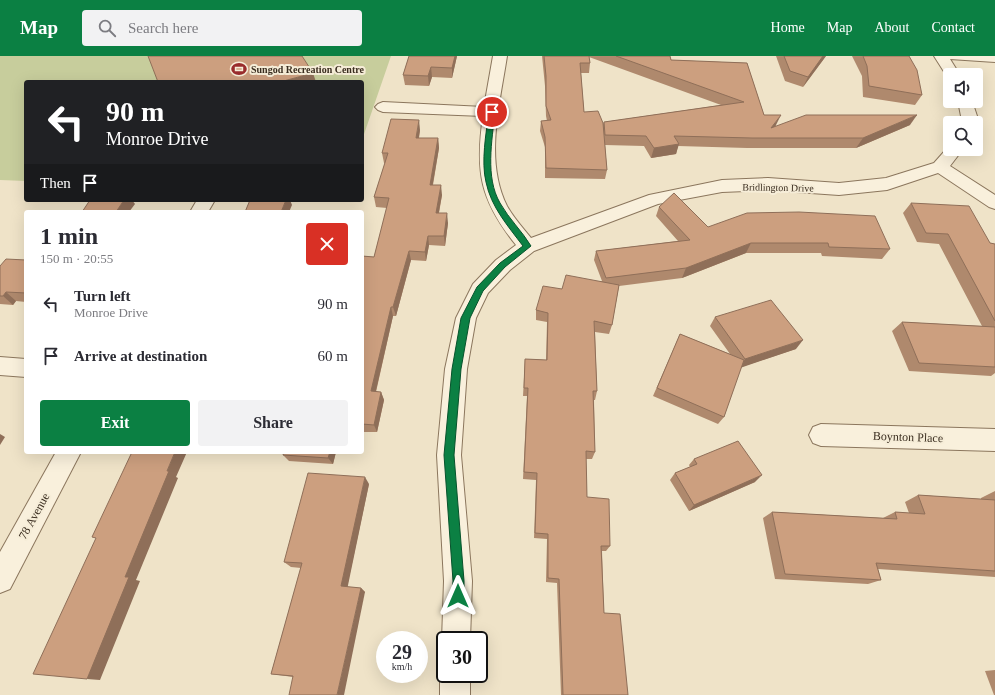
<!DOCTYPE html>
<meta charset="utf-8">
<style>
body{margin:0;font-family:Georgia,serif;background:#f2f2f3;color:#2b2b33;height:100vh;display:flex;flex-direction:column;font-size:15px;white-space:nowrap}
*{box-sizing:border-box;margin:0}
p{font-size:13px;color:#7c7c81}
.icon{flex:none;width:22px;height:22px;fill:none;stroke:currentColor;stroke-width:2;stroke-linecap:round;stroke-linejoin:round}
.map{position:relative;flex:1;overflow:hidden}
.details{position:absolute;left:24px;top:154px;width:340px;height:244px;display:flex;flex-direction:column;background:#fff;border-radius:4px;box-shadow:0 4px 16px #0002}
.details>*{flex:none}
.hud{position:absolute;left:24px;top:24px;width:340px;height:122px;border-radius:4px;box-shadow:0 4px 16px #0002;background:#202124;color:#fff;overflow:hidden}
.tools{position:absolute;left:943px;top:12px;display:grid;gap:8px}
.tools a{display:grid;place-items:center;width:40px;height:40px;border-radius:4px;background:#fff;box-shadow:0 4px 16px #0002;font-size:20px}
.speed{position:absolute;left:376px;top:575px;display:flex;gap:8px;font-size:20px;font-weight:700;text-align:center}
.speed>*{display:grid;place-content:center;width:52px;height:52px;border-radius:50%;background:#fff;box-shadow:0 4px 16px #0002;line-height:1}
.speed small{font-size:10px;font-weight:400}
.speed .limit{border:2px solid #111;border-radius:6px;background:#fff;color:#111}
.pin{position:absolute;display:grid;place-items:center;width:34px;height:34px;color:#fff;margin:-17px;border:2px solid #fff;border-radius:50%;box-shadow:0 1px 4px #0007}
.me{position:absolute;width:44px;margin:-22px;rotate:0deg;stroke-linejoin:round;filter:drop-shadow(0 0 3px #0008)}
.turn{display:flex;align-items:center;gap:14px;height:84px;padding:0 16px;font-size:18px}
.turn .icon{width:52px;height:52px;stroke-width:2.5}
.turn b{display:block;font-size:28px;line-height:34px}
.then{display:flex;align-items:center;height:38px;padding:0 16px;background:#0003;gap:8px;font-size:15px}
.round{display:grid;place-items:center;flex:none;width:42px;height:42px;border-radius:4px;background:#f2f2f3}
.overview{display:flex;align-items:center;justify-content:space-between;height:68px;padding:0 16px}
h1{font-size:24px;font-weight:600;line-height:30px}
.cta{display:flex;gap:8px;margin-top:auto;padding:8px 16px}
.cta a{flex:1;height:46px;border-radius:4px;background:#0b8043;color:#fff;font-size:16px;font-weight:600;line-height:46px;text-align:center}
.cta a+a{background:#f2f2f3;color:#2b2b33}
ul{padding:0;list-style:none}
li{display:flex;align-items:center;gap:12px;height:52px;padding:0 16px}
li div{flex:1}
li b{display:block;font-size:15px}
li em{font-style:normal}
header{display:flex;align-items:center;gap:24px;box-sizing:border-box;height:56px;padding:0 20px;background:#0b8043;color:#fff}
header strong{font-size:19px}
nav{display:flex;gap:22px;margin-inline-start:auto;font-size:14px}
.search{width:280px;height:36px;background:#f2f2f3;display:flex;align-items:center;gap:10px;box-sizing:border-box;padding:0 14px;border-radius:4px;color:#7c7c81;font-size:15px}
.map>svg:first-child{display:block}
.green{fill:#c7cd9c}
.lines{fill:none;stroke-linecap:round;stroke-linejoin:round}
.minor-casing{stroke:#8b765d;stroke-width:2}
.minor{fill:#f9f0dc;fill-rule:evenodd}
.wall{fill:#af896d;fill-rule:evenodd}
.shaded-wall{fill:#8f6f59}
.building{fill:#cc9f7f;stroke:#8f6f59}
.route{fill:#0b8043;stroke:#07532c}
.labels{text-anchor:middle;stroke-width:4;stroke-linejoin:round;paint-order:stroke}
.far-poi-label{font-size:10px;font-weight:bold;fill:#3b2e20;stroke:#f6edd8;text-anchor:start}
.far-street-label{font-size:10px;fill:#3b2e20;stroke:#f6edd8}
.street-label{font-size:12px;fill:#3b2e20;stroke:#f6edd8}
</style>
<header>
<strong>Map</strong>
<div class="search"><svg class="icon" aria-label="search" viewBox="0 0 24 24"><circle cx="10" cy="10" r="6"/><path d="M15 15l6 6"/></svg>Search here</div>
<nav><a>Home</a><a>Map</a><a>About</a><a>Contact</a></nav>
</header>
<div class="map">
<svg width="995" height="639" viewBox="0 0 995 639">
<rect width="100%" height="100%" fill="#efe3c8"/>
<path class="green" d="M0 0H391L362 84V26H26V125L0 124Z"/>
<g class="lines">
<g class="minor-casing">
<g id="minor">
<path d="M493 0H507C500 47 484 104 507 150 513 161 522 171 531 182L649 139 722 124 768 122 839 127 886 122 934 107 950 89V93H963L950 110 995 139V153L989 151 938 117 887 134 839 139 768 134 722 136 658 148 534 195 510 214 488 237 476 262 467 313 461 399 472 525 470 584H445V592L442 584 444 525 437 399 445 313 456 262 473 228 496 204 516 189C480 144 475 116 483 60L383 56 378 54 375 51 378 48 383 46 484 51Z"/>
<path d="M934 0H995V6L950 3 960 19H950V23L948 22Z"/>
<path d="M958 45H972L977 60 975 67H959L961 60Z"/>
<path d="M197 144H215L208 156H190Z"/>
<path d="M0 301 26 303V321L0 319Z"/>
<path d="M821 368 995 373V395L821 390 813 387 809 379 813 371Z"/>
<path d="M56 396H81L10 533 0 537V496Z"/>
<path d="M445 608V618H470V639H440V618Z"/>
</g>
</g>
<use href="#minor" class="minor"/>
</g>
<g class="wall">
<path d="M409 0H457L452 22 432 21 429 30 405 29 403 19Z"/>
<path d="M542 0H670L671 4 747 7 764 59 776 69 775 71 910 69 856 92H747L678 90 676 98 651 102 644 90 605 89 607 114 605 123 545 122V91L540 75 541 65H547L546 60 545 30ZM589 1 721 49 604 66 603 68 584 56 581 17H589L590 7Z"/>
<path d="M776 0H826L803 31 785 25Z"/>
<path d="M852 0H909L922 39 915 49 863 41 862 20Z"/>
<path d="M420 74 419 82H438L439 92 433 129 442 139 439 157 448 167 445 190 429 189 426 205 411 204 396 260H393L376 336H381L384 344 377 376H362V200L374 201 387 152 376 151 374 141 385 107H384L382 97Z"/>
<path d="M911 147 990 187 995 188V317L991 320 909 315 892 275 902 266 982 270 939 188 917 186 903 157Z"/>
<path d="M659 151 708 171 890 193 882 203 822 200 821 197H746L682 222 619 230 612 269 609 278 595 276 597 335 595 344H594L595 396 592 403H586L587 441 610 490 606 495H602L604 557 628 639H561L557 527 546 526 547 483 534 482 536 424 523 423 527 340H523L525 303 546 304 547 266 536 264V254L562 233 602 225 594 204 596 195 678 185 656 160Z"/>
<path d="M26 204V246L16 245 13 249 0 248V210Z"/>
<path d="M715 261 796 293 741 311 724 361 718 368 653 340 680 278 730 298 710 270Z"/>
<path d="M284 396H336L333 408 289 405 283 399Z"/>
<path d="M694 403 755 426 689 455 670 424 675 417 690 411 689 409Z"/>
<path d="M369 428 347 531 361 532 365 536 293 621 271 618 301 512 291 511 284 506Z"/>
<path d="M995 435V521L878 513 881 524 868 528 775 523 763 462 772 456 883 462 895 456 909 457 905 446 918 439 981 443V442Z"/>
<path d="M995 614V639H994L985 615Z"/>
</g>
<g class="shaded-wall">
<path d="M455 0H457L452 22V12Z"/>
<path d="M823 0H826L803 31 808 21Z"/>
<path d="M431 11 432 21 429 30 428 20Z"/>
<path d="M313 17 316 26H280Z"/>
<path d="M781 59 776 69 767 82 771 72Z"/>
<path d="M917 59 910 69 856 92 863 82Z"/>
<path d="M419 64 420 74 417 92 416 82Z"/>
<path d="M438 82 439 92 431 138 430 129Z"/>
<path d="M679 88 676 98 651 102 654 92Z"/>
<path d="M441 129 442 139 437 166 436 157Z"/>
<path d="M124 144H132L135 148 129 156H116Z"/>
<path d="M286 144H290L292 149 289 156H281Z"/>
<path d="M447 157 448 167 445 190 444 180Z"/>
<path d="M428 180 429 189 426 205 425 196Z"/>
<path d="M751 187 746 197 682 222 686 212Z"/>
<path d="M409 195 411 204 396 260 393 251Z"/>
<path d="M6 236 16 245 13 249 3 240Z"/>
<path d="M391 251 393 260 374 343 371 335Z"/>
<path d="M803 284 796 293 740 312 745 303Z"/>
<path d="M381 336 384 344 377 376 374 369Z"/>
<path d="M0 378 5 381 0 389Z"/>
<path d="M175 396H187L176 421 178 422 136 524 140 525 100 624 87 623 125 521 167 415Z"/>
<path d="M330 396H336L333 408 328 402Z"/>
<path d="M762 419 755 426 689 455 694 449Z"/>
<path d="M365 421 369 428 347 534 341 530Z"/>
<path d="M361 532 365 536 344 639H337Z"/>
</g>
<g class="building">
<path d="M148 0H302L313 17 280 26H158Z"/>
<path d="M409 0H455L452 12 431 11 428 20 403 19Z"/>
<path d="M544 0H589L590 7H580L584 56 598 55 603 67 607 114 546 112 545 81 541 65 551 64 546 50V20Z"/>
<path d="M616 0H670L671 4 747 7 764 59H781L771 72 806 59H917L863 82H752L674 80 679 88 654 92 646 80 605 79 604 66 744 46Z"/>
<path d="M784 0H823L808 21 790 15Z"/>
<path d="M863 0H909L917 14 922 39 869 30 867 10Z"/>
<path d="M391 63 419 64 416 82H438L430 129H441L436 157H447L444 180H428L425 196 409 195 393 251H391L371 335 381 336 374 369 362 368V200L374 201 389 142 374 141 388 97H382Z"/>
<path d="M674 137 708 171 747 157 799 156 875 160 890 193 829 191 828 187H751L686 212 606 222 596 195 690 184 659 151Z"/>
<path d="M90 144H124L116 156H82Z"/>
<path d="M250 144H286L281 156H245Z"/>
<path d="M911 147 969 150 990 187 995 188V265L948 178 926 177Z"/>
<path d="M6 203 26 204V237L6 236 3 240H0V210Z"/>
<path d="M566 219 619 229 612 269 594 265 597 335H593L595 396 586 395 587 441 609 443 610 490H601L604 557 620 558 628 639H563L559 523 548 522V478L535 477 537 417 524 416 528 332H524L525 303 547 304 548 257 536 254 543 230 562 233Z"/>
<path d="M771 244 803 284 745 303 715 261Z"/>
<path d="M902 266 995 271V311L919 307Z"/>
<path d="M680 278 744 304 724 361 657 332Z"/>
<path d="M738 385 762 419 694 449 675 417 697 408 694 403Z"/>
<path d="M132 396H175L167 415H169L125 521H129L87 623 33 618 96 482 92 481Z"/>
<path d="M284 396H330L328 402 283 399Z"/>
<path d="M308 417 365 421 341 530 361 532 337 639H289L293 620 271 618 302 507 284 506Z"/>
<path d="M918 439 995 444V515L876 507 881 524 785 518 772 456 897 463 895 456 925 458Z"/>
</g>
<path class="route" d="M492 54 495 56C492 85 485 121 500 147 509 163 522 175 531 190L505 211 483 235 470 262 461 313 454 399 464 525V540L462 544 458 546 454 544 452 540 453 525 444 399 452 313 461 262 477 231 500 207 523 190C508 170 491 151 486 126 481 106 486 77 489 56Z"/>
<defs>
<g id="stadium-bare" transform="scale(1.2)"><path d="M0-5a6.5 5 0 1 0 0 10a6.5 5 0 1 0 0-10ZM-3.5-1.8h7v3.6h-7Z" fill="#9a2d2d" stroke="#f6edd8" stroke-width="2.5" paint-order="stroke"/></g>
</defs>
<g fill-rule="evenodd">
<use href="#stadium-bare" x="239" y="13"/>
</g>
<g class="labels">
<g class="far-poi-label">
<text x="251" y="17">Sungod Recreation Centre</text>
</g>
<g class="far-street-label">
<text transform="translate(778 131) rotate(1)" y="4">Bridlington Drive</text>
</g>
<g class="street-label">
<text transform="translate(908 381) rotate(2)" y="4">Boynton Place</text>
<text transform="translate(34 460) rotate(-61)" y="4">78 Avenue</text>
</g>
</g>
</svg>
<div class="tools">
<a><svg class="icon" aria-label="sound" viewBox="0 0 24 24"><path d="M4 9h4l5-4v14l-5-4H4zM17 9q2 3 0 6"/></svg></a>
<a><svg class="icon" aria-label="search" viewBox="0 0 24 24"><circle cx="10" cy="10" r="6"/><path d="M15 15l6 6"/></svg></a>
</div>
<div class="speed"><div>29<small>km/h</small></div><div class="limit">30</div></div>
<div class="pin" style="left:492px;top:56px;background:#d93025"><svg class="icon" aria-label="arrive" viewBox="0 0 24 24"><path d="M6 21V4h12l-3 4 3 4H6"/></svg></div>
<svg class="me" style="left:458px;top:540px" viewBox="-20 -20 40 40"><path d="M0-17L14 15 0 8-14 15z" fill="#0b8043" stroke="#fff" stroke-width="4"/></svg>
<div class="hud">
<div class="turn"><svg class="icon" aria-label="left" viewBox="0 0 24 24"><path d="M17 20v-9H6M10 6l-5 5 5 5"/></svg><div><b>90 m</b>Monroe Drive</div></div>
<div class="then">Then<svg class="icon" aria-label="arrive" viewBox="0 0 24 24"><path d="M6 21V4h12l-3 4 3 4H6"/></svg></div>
</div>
<section class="details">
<div class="overview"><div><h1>1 min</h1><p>150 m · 20:55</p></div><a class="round" style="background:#d93025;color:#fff"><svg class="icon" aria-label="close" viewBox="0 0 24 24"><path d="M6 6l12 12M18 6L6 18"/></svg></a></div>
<ul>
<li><svg class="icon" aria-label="left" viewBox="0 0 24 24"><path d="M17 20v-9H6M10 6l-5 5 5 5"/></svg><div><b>Turn left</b><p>Monroe Drive</p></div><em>90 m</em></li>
<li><svg class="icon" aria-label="arrive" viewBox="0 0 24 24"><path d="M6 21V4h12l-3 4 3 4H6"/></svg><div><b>Arrive at destination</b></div><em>60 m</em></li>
</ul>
<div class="cta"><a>Exit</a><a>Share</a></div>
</section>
</div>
